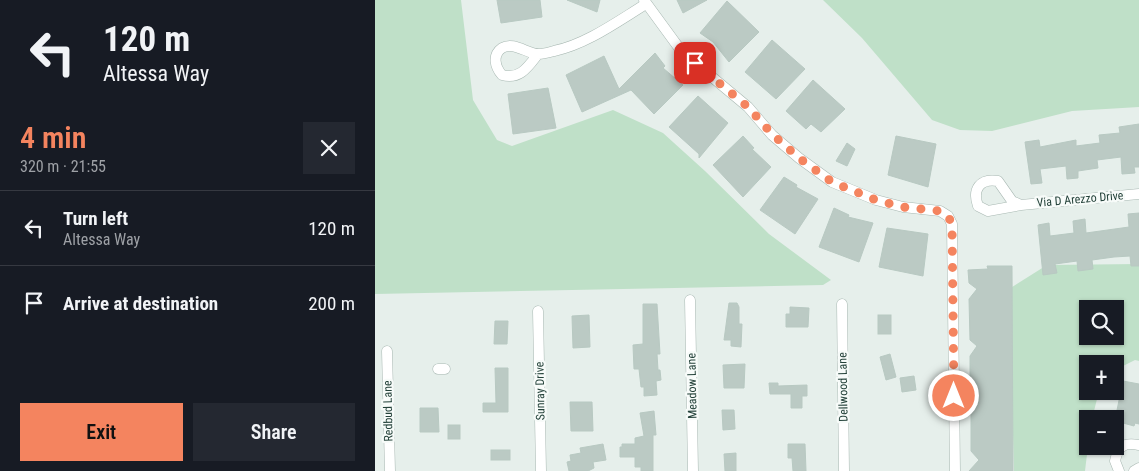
<!DOCTYPE html>
<meta charset="utf-8">
<style>
body{margin:0;font-family:"Roboto Condensed",sans-serif;background:#242831;color:#f1f3f6;height:100vh;display:flex;flex-direction:column;font-size:19px;white-space:nowrap}
*{box-sizing:border-box;margin:0}
p{font-size:16px;color:#9ea1a6}
.icon{flex:none;width:28px;height:28px;fill:none;stroke:currentColor;stroke-width:2;stroke-linecap:round;stroke-linejoin:round}
.map{position:relative;flex:1;overflow:hidden}
.drawer{display:flex;flex-direction:column;background:#171b24;width:375px}
.drawer>*{flex:none}
.hud{background:#171b24;color:#f1f3f6;overflow:hidden}
.fabs{position:absolute;left:704px;top:300px;display:grid;gap:10px}
.fabs a{display:grid;place-items:center;width:45px;height:45px;border-radius:0px;background:#171b24;box-shadow:0 1px 4px #0004;font-size:25px}
.pin{position:absolute;display:grid;place-items:center;width:42px;height:42px;color:#fff;margin:-21px;border-radius:10px;box-shadow:0 2px 8px #0006}
.me{position:absolute;width:55px;margin:-28px;rotate:0deg;stroke-linejoin:round;filter:drop-shadow(0 0 4px #0008)}
.turn{display:flex;align-items:center;gap:18px;height:105px;padding:0 20px;font-size:22px}
.turn .icon{width:65px;height:65px;stroke-width:2.5}
.turn b{display:block;font-size:35px;line-height:42px}
.round{display:grid;place-items:center;flex:none;width:52px;height:52px;border-radius:0px;background:#242831}
.overview{display:flex;align-items:center;justify-content:space-between;height:85px;padding:0 20px}
h1{font-size:30px;font-weight:600;line-height:38px;color:#f4845f}
.action{display:flex;gap:10px;margin-top:auto;padding:10px 20px}
.action a{flex:1;height:58px;border-radius:0px;background:#f4845f;color:#111;font-size:20px;font-weight:600;line-height:58px;text-align:center}
.action a+a{background:#242831;color:#f1f3f6}
ul{padding:0;list-style:none}
li{display:flex;align-items:center;gap:15px;height:75px;padding:0 20px;border-top:1px solid #363941}
li div{flex:1}
li b{display:block;font-size:19px}
li em{font-style:normal}
main{display:flex;flex:1;min-height:0}
.map>svg:first-child{display:block}
.green{fill:#bfe0c8;fill-rule:evenodd}
.building{fill:#bbcac4;stroke:#b8c9c2}
.lines{fill:none;stroke-linecap:round;stroke-linejoin:round}
.minor-casing{stroke:#a8b8b2;stroke-width:11}
.minor{stroke:#fff;stroke-width:10}
.route{stroke:#f4845f;stroke-width:9;stroke-dasharray:0 16.2}
.labels{text-anchor:middle;stroke-width:4.5;stroke-linejoin:round;paint-order:stroke}
.street-label{font-size:12px;fill:#24423a;stroke:#f7fbf9}
</style>
<main>
<section class="drawer">
<div class="hud">
<div class="turn"><svg class="icon" aria-label="left" viewBox="0 0 24 24"><path d="M17 20v-9H6M10 6l-5 5 5 5"/></svg><div><b>120 m</b>Altessa Way</div></div>
</div>
<div class="overview"><div><h1>4 min</h1><p>320 m · 21:55</p></div><a class="round"><svg class="icon" aria-label="close" viewBox="0 0 24 24"><path d="M6 6l12 12M18 6L6 18"/></svg></a></div>
<ul>
<li><svg class="icon" aria-label="left" viewBox="0 0 24 24"><path d="M17 20v-9H6M10 6l-5 5 5 5"/></svg><div><b>Turn left</b><p>Altessa Way</p></div><em>120 m</em></li>
<li><svg class="icon" aria-label="arrive" viewBox="0 0 24 24"><path d="M6 21V4h12l-3 4 3 4H6"/></svg><div><b>Arrive at destination</b></div><em>200 m</em></li>
</ul>
<div class="action"><a>Exit</a><a>Share</a></div>
</section>
<div class="map">
<svg width="764" height="471" viewBox="0 0 764 471">
<rect width="100%" height="100%" fill="#e6efeb"/>
<g class="green">
<path d="M0 0H86L98 100 122 140 137 146 238 110 288 133 330 171 394 234 456 280 448 285 0 294Z"/>
<path d="M448 0H764V107L697 111 617 131 585 130 557 120 487 38Z"/>
<path d="M764 264V361L760 360 740 370V364H712V391H724L717 419H712L713 446 710 471H639L634 289 672 265ZM712 309H740V336H712Z"/>
</g>
<g class="building">
<path d="M122 0H165L167 17 126 23Z"/>
<path d="M192 0H225L222 12Z"/>
<path d="M302 0H332L308 13Z"/>
<path d="M352 1 384 32 354 62 338 42 325 33Z"/>
<path d="M397 40 430 69 401 99 370 72Z"/>
<path d="M280 53 290 66 288 68 308 85 279 114 256 90 207 112 191 75 229 56 244 89Z"/>
<path d="M438 80 470 109 446 132 436 124 431 129 411 111Z"/>
<path d="M173 88 181 128 138 134 133 94Z"/>
<path d="M323 96 353 123 324 158V154L294 127Z"/>
<path d="M764 124V167H759L760 173 747 174 746 157 722 160 723 168 703 171V178L692 179 691 166 665 169 667 183 656 184 650 142 664 140 665 147 701 140V146L725 143 724 135 745 133 744 127Z"/>
<path d="M368 136 379 148 377 149 396 167 368 197 338 165Z"/>
<path d="M521 136 561 144 553 187 513 175Z"/>
<path d="M472 143 480 149 472 166 461 161Z"/>
<path d="M409 177 422 185 421 187 443 199 420 234 385 210Z"/>
<path d="M459 208 474 215 473 217 498 223 484 262 444 247Z"/>
<path d="M764 213V266H756L755 256 739 257 717 260 718 269 703 271 702 261 680 264 682 273 668 275 663 225 674 223 675 236 699 233 698 221 710 219 711 233 754 227 753 214Z"/>
<path d="M512 228 553 234 548 276 504 267Z"/>
<path d="M612 266H637L638 471H594L604 460 596 451V411L604 404 595 396V356L602 346 595 340 594 299 602 289 594 283 593 270 613 269Z"/>
<path d="M354 303H362L364 307V324H367L366 347 356 346V340H349Z"/>
<path d="M268 304H282L285 354H282L283 370H285L286 380 281 381 282 395 269 396V387H266L264 369H259L258 345 268 344Z"/>
<path d="M415 307 434 308 433 327H411V314H415Z"/>
<path d="M214 315 215 347 198 348 197 316Z"/>
<rect x="503" y="315" width="13" height="19"/>
<path d="M120 321H133L132 344H119Z"/>
<path d="M515 354 521 377 511 380 505 357Z"/>
<path d="M370 364 369 388H349L348 365Z"/>
<path d="M120 368H133V412H108V403H121Z"/>
<path d="M539 376 541 390 527 392 525 378Z"/>
<path d="M748 381 764 384V424L760 423 759 426 748 423 749 418 741 415Z"/>
<path d="M394 383H403V386L432 385V396H427V408H416V394H395Z"/>
<path d="M195 402H217L218 431H196Z"/>
<path d="M45 408H63L64 432H45Z"/>
<path d="M347 410H359L360 429 348 430Z"/>
<path d="M279 411 281 435H278V471H266V467H260V457H245V447H247V444H260V438L269 436 265 413Z"/>
<rect x="73" y="425" width="12" height="14"/>
<path d="M228 444 231 460 218 462 219 468 213 471H194L192 462 196 461 195 455 206 453 205 448Z"/>
<path d="M413 444H430L431 471H418L417 458H413Z"/>
<rect x="116" y="450" width="19" height="10"/>
<path d="M361 453V471H350L349 454Z"/>
</g>
<g class="lines">
<g class="minor-casing">
<g id="minor">
<path d="M269 0 307 52 373 107 397 135 424 158 457 182 501 200 528 207 565 211 573 216 577 224 580 471"/>
<path d="M163 54C153 67 145 80 127 75 120 67 117 55 127 48 139 41 152 54 164 54 169 54 175 52 179 51 212 44 243 21 271 4"/>
<path d="M646 205 637 201 623 181C605 178 597 189 603 206L613 211 646 205 764 194"/>
<path d="M315 300 318 471"/>
<path d="M467 304 469 471"/>
<path d="M163 311 166 471"/>
<path d="M12 351 15 471"/>
<path d="M63 369H70"/>
<path d="M744 471 740 461C743 446 749 442 764 445"/>
<path d="M759 471 764 468"/>
</g>
</g>
<use href="#minor" class="minor"/>
</g>
<g class="lines">
<path class="route" d="M320 63 373 107 397 134 424 158 457 182 501 200 528 207 565 211 573 216 577 224 579 396"/>
</g>
<g class="labels">
<g class="street-label">
<text transform="translate(705 199) rotate(-5)" y="4">Via D Arezzo Drive</text>
<text transform="translate(317 386) rotate(-91)" y="4">Meadow Lane</text>
<text transform="translate(468 387) rotate(-91)" y="4">Dellwood Lane</text>
<text transform="translate(165 391) rotate(-91)" y="4">Sunray Drive</text>
<text transform="translate(13 411) rotate(-91)" y="4">Redbud Lane</text>
</g>
</g>
</svg>
<div class="fabs">
<a><svg class="icon" aria-label="search" viewBox="0 0 24 24"><circle cx="10" cy="10" r="6"/><path d="M15 15l6 6"/></svg></a>
<a>+</a>
<a>−</a>
</div>
<div class="pin" style="left:320px;top:63px;background:#d93025"><svg class="icon" aria-label="arrive" viewBox="0 0 24 24"><path d="M6 21V4h12l-3 4 3 4H6"/></svg></div>
<svg class="me" style="left:579px;top:396px" viewBox="-20 -20 40 40"><circle r="17" fill="#f4845f" stroke="#fff" stroke-width="3"/><path d="M0-11L8 9 0 5-8 9z" fill="#fff"/></svg>
</div>
</main>
